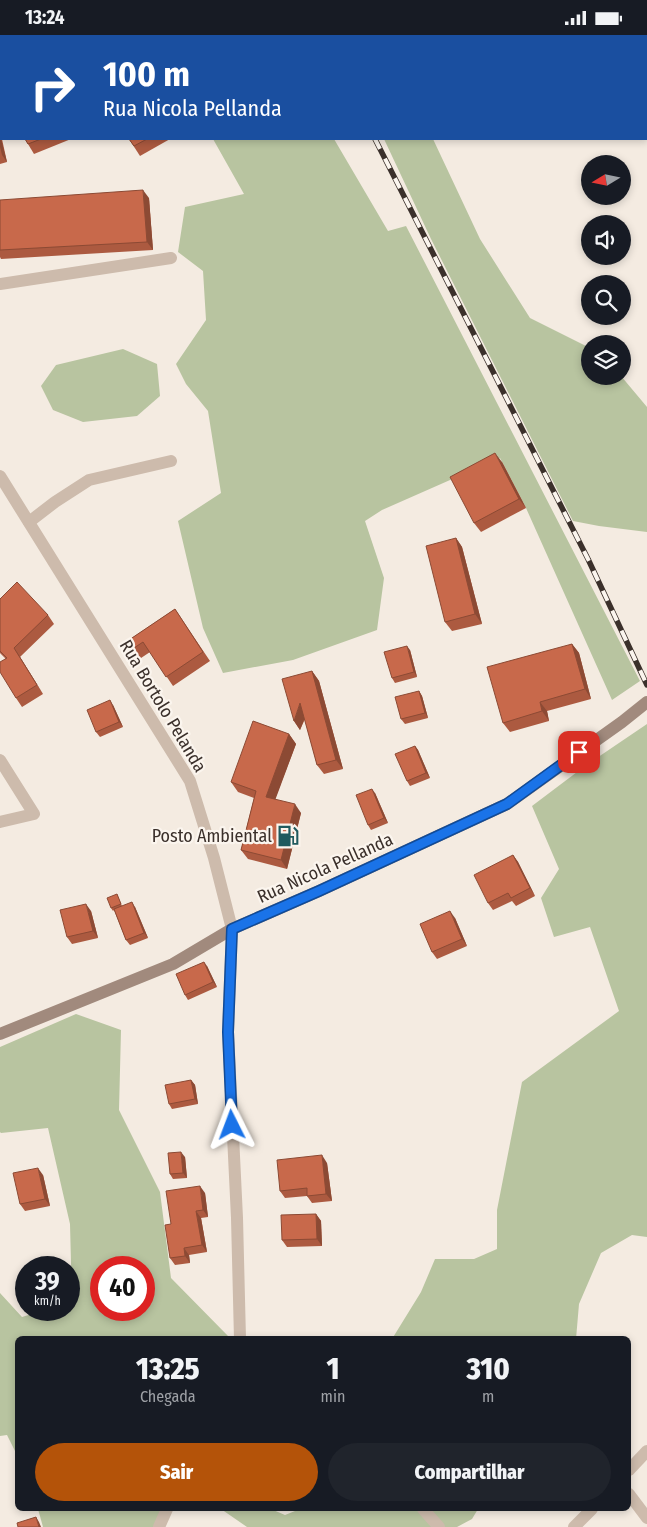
<!DOCTYPE html>
<html lang="pt">
<style>
body{margin:0;font-family:"Fira Sans Condensed",sans-serif;background:#20242c;color:#f1f3f6;height:100vh;display:flex;flex-direction:column;font-size:19px;white-space:nowrap}
*{box-sizing:border-box;margin:0}
p{font-size:16px;color:#9ea1a6}
.icon{flex:none;width:28px;height:28px;fill:none;stroke:currentColor;stroke-width:2;stroke-linecap:round;stroke-linejoin:round}
.map{position:relative;flex:1;overflow:hidden}
.sheet{position:absolute;left:15px;top:1301px;width:616px;height:175px;display:flex;flex-direction:column;background:#171b24;border-radius:8px;box-shadow:0 2px 8px #0003}
.sheet>*{flex:none}
.banner{position:absolute;left:0px;top:0px;width:648px;height:105px;box-shadow:0 2px 8px #0003;background:#1a4fa0;color:#fff;overflow:hidden}
.needle{width:32px;rotate:260deg}
.controls{position:absolute;left:581px;top:120px;display:grid;gap:10px}
.controls a{display:grid;place-items:center;width:50px;height:50px;border-radius:50%;background:#171b24;box-shadow:0 2px 8px #0003;font-size:25px}
.speed{position:absolute;left:15px;top:1221px;display:flex;gap:10px;font-size:25px;font-weight:700;text-align:center}
.speed>*{display:grid;place-content:center;width:65px;height:65px;border-radius:50%;background:#171b24;box-shadow:0 2px 8px #0003;line-height:1}
.speed small{font-size:12px;font-weight:400}
.speed .limit{border:8px solid #d22;background:#fff;color:#111}
.pin{position:absolute;display:grid;place-items:center;width:42px;height:42px;color:#fff;margin:-21px;border-radius:10px;box-shadow:0 2px 8px #0006}
.me{position:absolute;width:55px;margin:-28px;rotate:357deg;stroke-linejoin:round;filter:drop-shadow(0 0 4px #0008)}
.turn{display:flex;align-items:center;gap:18px;height:105px;padding:0 20px;font-size:22px}
.turn .icon{width:65px;height:65px;stroke-width:2.5}
.turn b{display:block;font-size:35px;line-height:42px}
.eta{display:flex;justify-content:space-evenly;align-items:center;height:85px;text-align:center}
.eta b{font-size:30px;font-weight:800;line-height:35px}
.primary-button{display:flex;gap:10px;margin-top:auto;padding:10px 20px}
.primary-button a{flex:1;height:58px;border-radius:30px;background:#b45309;color:#fff;font-size:20px;font-weight:800;line-height:58px;text-align:center}
.primary-button a+a{background:#20242c;color:#f1f3f6}
.status{display:flex;justify-content:space-between;align-items:center;height:35px;padding:0 25px;background:#171b24;direction:ltr}
.status svg{height:14px;fill:currentColor}
.map>svg:first-child{display:block}
.green{fill:#b8c4a0;fill-rule:evenodd}
.lines{fill:none;stroke-linecap:round;stroke-linejoin:round}
.minor{stroke:#cdbbac;stroke-width:12}
.tertiary{stroke:#cdbbac;stroke-width:12}
.secondary{stroke:#a18a7d;stroke-width:12}
.rail-casing{stroke:#3b302b;stroke-width:5.5}
.rail{stroke:#fbf5ee;stroke-width:4;stroke-dasharray:11;stroke-linecap:butt}
.wall{fill:#ac5a40}
.shaded-wall{fill:#8c4a34}
.building{fill:#c8694b;stroke:#8c4a34}
.route-casing{stroke:#114b97;stroke-width:12}
.route{stroke:#1a73e8;stroke-width:9}
.labels{text-anchor:middle;stroke-width:4.5;stroke-linejoin:round;paint-order:stroke}
.street-label{font-size:18px;fill:#3b302b;stroke:#fbf5ee}
.poi-label{font-size:18px;fill:#3b302b;stroke:#fbf5ee;text-anchor:end}
</style>
<div class="status"><b>13:24</b><svg viewBox="0 0 49 12"><path d="M0 12V9h3v3zM5 12V6h3v6zM10 12V3h3v9zM15 12V0h3v12zM26 1h20v11H26zM47 4h2v5h-2z"/></svg></div>
<div class="map">
<svg width="647" height="1492" viewBox="0 0 647 1492">
<rect width="100%" height="100%" fill="#f4ebe1"/>
<g class="green">
<path d="M331 0H478L479 1H332Z"/>
<path d="M213 104H334L388 196 406 191 640 646 612 665 526 473 500 423 382 475 365 486 384 543 377 595 293 625 223 638 203 593 178 486 221 458 208 376 186 349 176 329 206 285 203 236 178 217 185 172 244 159Z"/>
<path d="M384 104H433L480 204 530 283 590 313V341H621L647 372V497L599 491 573 486 431 204Z"/>
<path d="M123 314 157 329 160 361 137 381 83 387 53 375 41 351 56 330Z"/>
<path d="M647 689V1202L632 1200 601 1218 579 1269 576 1304H392L421 1257 435 1224H474L497 1214V1175L522 1047 619 976 590 892 554 902 541 863 559 834 532 771 585 731Z"/>
<path d="M76 979 121 995 119 1075 160 1157 171 1243 228 1301V1304H18L17 1420 7 1400 0 1401V1258L22 1282 45 1275H69V1267L72 1266 70 1189 48 1093 1 1098 0 1097V1012ZM101 1232H144V1275H101Z"/>
<path d="M38 1474H163L154 1492H43Z"/>
<path d="M221 1474H271L285 1480 300 1474H478L472 1484 457 1492H247Z"/>
</g>
<g class="lines">
<g class="minor">
<path d="M597 0 598 1"/>
<path d="M646 77 647 78"/>
<path d="M0 249 171 223"/>
<path d="M29 487 55 467 89 445 171 426"/>
<path d="M0 725 34 779 0 787"/>
<path d="M629 1435 647 1416"/>
<path d="M629 1459 647 1483"/>
<path d="M423 1474 439 1492"/>
<path d="M574 1492 592 1474"/>
</g>
<g class="tertiary">
<path d="M0 441 190 746 214 823 232 894 228 997 237 1183 240 1304"/>
<path d="M159 1492 167 1474"/>
</g>
<path class="secondary" d="M0 999 173 929 232 894 319 856 507 769 622 687 647 667"/>
<g class="rail-casing">
<g id="rail">
<path d="M323 0V1"/>
<path d="M375 104 588 524 647 650"/>
</g>
</g>
<use href="#rail" class="rail"/>
</g>
<g class="wall">
<path d="M0 95 7 127 0 129Z"/>
<path d="M25 104H71L34 119Z"/>
<path d="M129 104H170L140 121Z"/>
<path d="M149 163 153 215 1 224 0 222V165Z"/>
<path d="M502 427 526 473 481 497 474 488Z"/>
<path d="M456 503 462 512 482 589 452 596 445 587Z"/>
<path d="M0 564 48 580 54 589 20 622 43 659 22 672 16 663 5 623 0 618Z"/>
<path d="M175 574 210 626 173 651 150 617 135 627 123 609Z"/>
<path d="M572 609 579 618 591 664 547 676 549 686 510 697 503 688Z"/>
<path d="M410 615 417 642 395 648 392 643Z"/>
<path d="M312 636 319 646 343 734 324 739 317 730 305 684 300 695 294 686Z"/>
<path d="M419 656 422 661 428 683 405 689 401 684Z"/>
<path d="M113 670 123 692 100 702 96 697Z"/>
<path d="M289 699 296 709 275 764 301 778 287 834 248 824 241 815 254 763 238 757 231 747Z"/>
<path d="M415 711 418 715 430 743 410 751 407 746Z"/>
<path d="M375 758 388 788 371 795 368 790Z"/>
<path d="M513 820 518 827 535 861 516 871 512 866 493 875 488 868Z"/>
<path d="M117 859 122 871 135 872 148 903 130 910 126 905 114 875 113 876 111 873Z"/>
<path d="M91 876 98 903 72 909 67 902Z"/>
<path d="M455 883 467 911 437 924 432 917Z"/>
<path d="M207 931 217 952 188 965 185 960Z"/>
<path d="M191 1045 195 1050 198 1069 172 1074 169 1069Z"/>
<path d="M185 1122 187 1143 173 1144 170 1139Z"/>
<path d="M327 1128 332 1166 312 1168 307 1161 285 1163 280 1156Z"/>
<path d="M43 1140 50 1171 25 1176 20 1169Z"/>
<path d="M205 1158 208 1182 201 1183 207 1217 189 1220 190 1228 175 1230 170 1223 171 1189Z"/>
<path d="M316 1179 321 1186 322 1211 287 1212 282 1205Z"/>
</g>
<g class="shaded-wall">
<path d="M0 95 1 104 7 127 2 120 0 112Z"/>
<path d="M143 155 149 163 153 215 147 207Z"/>
<path d="M495 418 502 427 526 473 519 464Z"/>
<path d="M456 503 462 512 482 589 475 579Z"/>
<path d="M572 609 579 618 591 664 585 654Z"/>
<path d="M407 611 410 615 417 642 414 637Z"/>
<path d="M14 613 20 622 43 659 37 650Z"/>
<path d="M312 636 319 646 343 734 336 725Z"/>
<path d="M419 656 422 661 428 683 425 678Z"/>
<path d="M110 665 113 670 123 692 119 687Z"/>
<path d="M540 667 547 676 549 686 542 676Z"/>
<path d="M300 668 307 677 300 695 294 686Z"/>
<path d="M289 699 296 709 273 771 266 762Z"/>
<path d="M415 711 418 715 430 743 426 738Z"/>
<path d="M372 754 375 758 388 788 384 783Z"/>
<path d="M295 769 301 778 287 834 281 825Z"/>
<path d="M513 820 518 827 535 861 530 853Z"/>
<path d="M132 867 135 872 148 903 144 898Z"/>
<path d="M86 869 91 876 98 903 93 896Z"/>
<path d="M450 876 455 883 467 911 462 904Z"/>
<path d="M204 927 207 931 217 952 213 947Z"/>
<path d="M191 1045 195 1050 198 1069 195 1064Z"/>
<path d="M181 1117 185 1122 187 1143 183 1138Z"/>
<path d="M322 1120 327 1128 332 1166 326 1159Z"/>
<path d="M38 1133 43 1140 50 1171 45 1164Z"/>
<path d="M200 1151 205 1158 208 1182 203 1175Z"/>
<path d="M196 1176 201 1183 207 1217 202 1210Z"/>
<path d="M316 1179 321 1186 322 1211 317 1204Z"/>
<path d="M184 1213 189 1220 190 1228 185 1221Z"/>
<path d="M36 1482 39 1487 41 1492H39Z"/>
</g>
<g class="building">
<path d="M31 0H40V1H28Z"/>
<path d="M178 0H234V1H179Z"/>
<path d="M632 0H647V12L646 13V1H632Z"/>
<path d="M1 12V46L0 43V13Z"/>
<path d="M25 104H41L28 109Z"/>
<path d="M129 104H147L134 111Z"/>
<path d="M143 155 147 207 0 215V165Z"/>
<path d="M495 418 519 464 474 488 450 442Z"/>
<path d="M456 503 475 579 445 587 426 511Z"/>
<path d="M17 547 48 580 14 613 37 650 16 663 0 637V627L7 623 0 616V564Z"/>
<path d="M175 574 203 617 166 642 143 607 128 617 123 609Z"/>
<path d="M572 609 585 654 540 667 542 676 503 688 487 632Z"/>
<path d="M407 611 414 637 392 643 384 617Z"/>
<path d="M312 636 336 725 317 730 300 668 294 686 282 644Z"/>
<path d="M419 656 425 678 401 684 395 662Z"/>
<path d="M110 665 119 687 96 697 87 675Z"/>
<path d="M253 686 289 699 266 762 295 769 281 825 241 815 256 756 231 747Z"/>
<path d="M415 711 426 738 407 746 395 719Z"/>
<path d="M372 754 384 783 368 790 356 760Z"/>
<path d="M513 820 530 853 511 863 508 858 488 868 474 840Z"/>
<path d="M117 859 121 869 111 873 107 863Z"/>
<path d="M132 867 144 898 126 905 114 874Z"/>
<path d="M86 869 93 896 67 902 60 875Z"/>
<path d="M450 876 462 904 432 917 420 889Z"/>
<path d="M204 927 213 947 185 960 176 939Z"/>
<path d="M191 1045 195 1064 169 1069 165 1050Z"/>
<path d="M181 1117 183 1138 170 1139 168 1118Z"/>
<path d="M322 1120 326 1159 307 1161V1153L280 1156 277 1125Z"/>
<path d="M38 1133 45 1164 20 1169 13 1138Z"/>
<path d="M200 1151 203 1175 196 1176 202 1210 184 1213 185 1221 170 1223 165 1190 171 1189 166 1156Z"/>
<path d="M316 1179 317 1204 282 1205 281 1180Z"/>
<path d="M36 1482 39 1492H18L17 1488Z"/>
</g>
<g class="lines">
<g class="route-casing">
<path id="route" d="M232 1090 228 997 232 894 319 856 507 769 579 717"/>
</g>
<use href="#route" class="route"/>
</g>
<defs>
<g id="fuel-bare" transform="scale(1.725)"><path d="M-5.5-6h7V0h2V4h1.3V-2.5L3-4.5l.8-.8L6-3V5H2.5V1h-1V6h-7ZM-4.2-4.7v3.2H.2V-4.7Z" fill="#1f5a5e" stroke="#fbf5ee" stroke-width="2.5" paint-order="stroke"/></g>
</defs>
<g fill-rule="evenodd">
<use href="#fuel-bare" x="288" y="801"/>
</g>
<g class="labels">
<g class="street-label">
<text transform="translate(163 671) rotate(59)" y="6">Rua Bortolo Pelanda</text>
<text transform="translate(325 833) rotate(-24)" y="6">Rua Nicola Pellanda</text>
</g>
<g class="poi-label">
<text x="272" y="807">Posto Ambiental</text>
</g>
</g>
</svg>
<div class="controls">
<a><svg class="needle" viewBox="-14 -14 28 28"><path d="M0-13l5 13h-10z" fill="#e53935"/><path d="M0 13l5-13h-10z" fill="#9ea1a6"/></svg></a>
<a><svg class="icon" aria-label="sound" viewBox="0 0 24 24"><path d="M4 9h4l5-4v14l-5-4H4zM17 9q2 3 0 6"/></svg></a>
<a><svg class="icon" aria-label="search" viewBox="0 0 24 24"><circle cx="10" cy="10" r="6"/><path d="M15 15l6 6"/></svg></a>
<a><svg class="icon" aria-label="layers" viewBox="0 0 24 24"><path d="M12 4l9 5-9 5-9-5zM3 14l9 5 9-5"/></svg></a>
</div>
<div class="speed"><div>39<small>km/h</small></div><div class="limit">40</div></div>
<div class="pin" style="left:579px;top:717px;background:#d93025"><svg class="icon" aria-label="arrive" viewBox="0 0 24 24"><path d="M6 21V4h12l-3 4 3 4H6"/></svg></div>
<svg class="me" style="left:232px;top:1090px" viewBox="-20 -20 40 40"><path d="M0-17L14 15 0 8-14 15z" fill="#1a73e8" stroke="#fff" stroke-width="4"/></svg>
<div class="banner">
<div class="turn"><svg class="icon" aria-label="right" viewBox="0 0 24 24"><path d="M7 20v-9h11M14 6l5 5-5 5"/></svg><div><b>100 m</b>Rua Nicola Pellanda</div></div>
</div>
<section class="sheet">
<div class="eta">
<div><b>13:25</b><p>Chegada</p></div>
<div><b>1</b><p>min</p></div>
<div><b>310</b><p>m</p></div>
</div>
<div class="primary-button"><a>Sair</a><a>Compartilhar</a></div>
</section>
</div>
